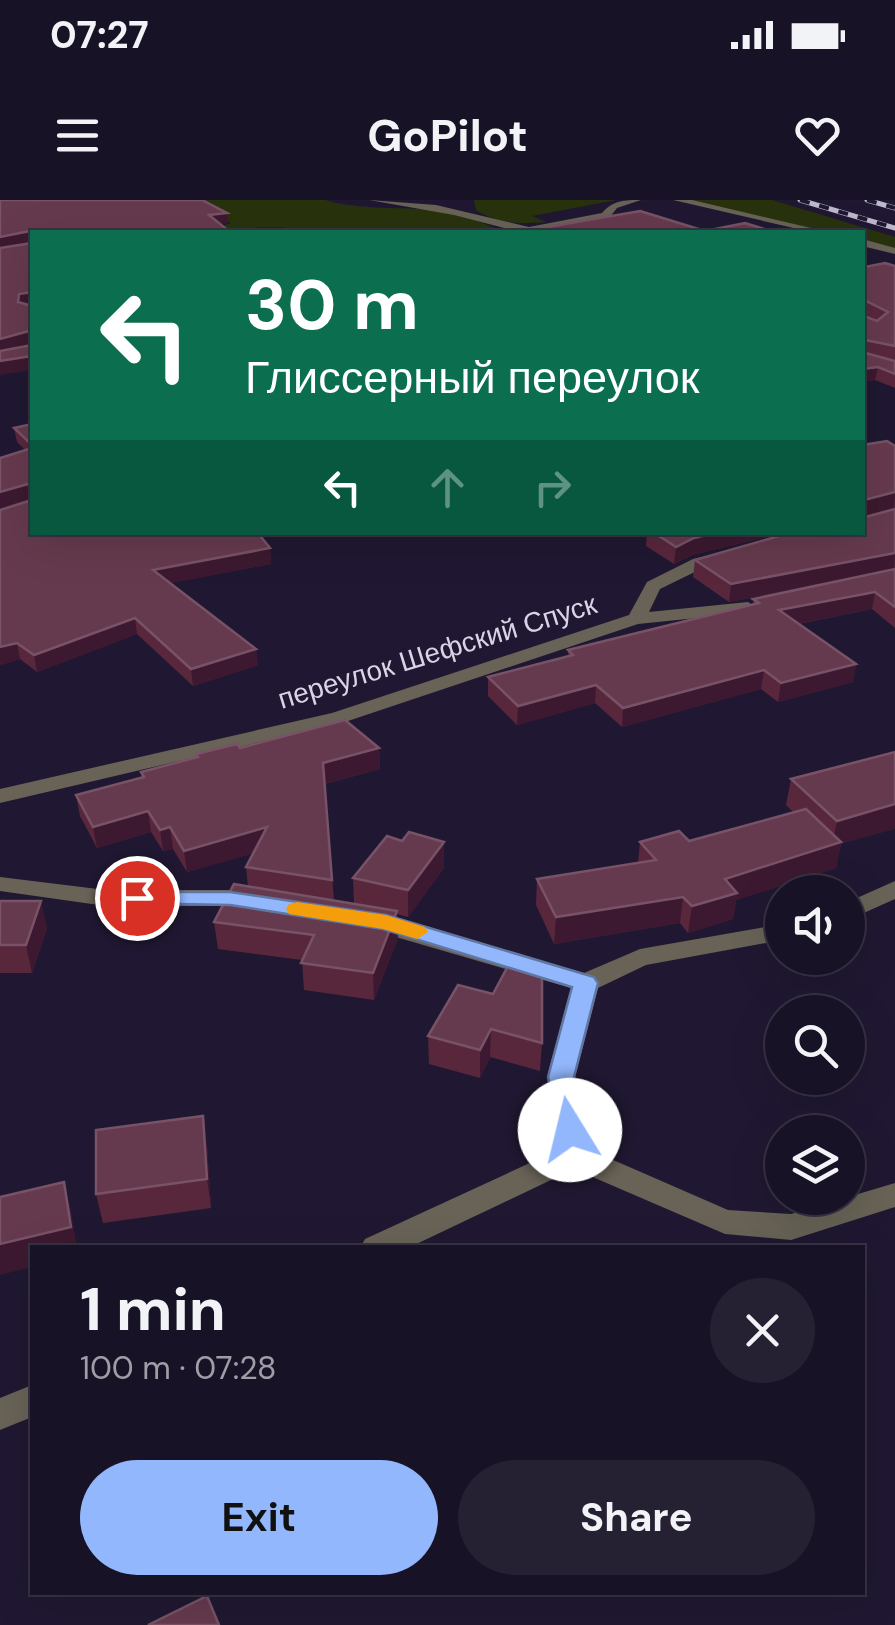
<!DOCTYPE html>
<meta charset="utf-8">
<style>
body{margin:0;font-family:"DM Sans",sans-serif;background:#252032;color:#f1f3f6;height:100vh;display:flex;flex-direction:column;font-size:38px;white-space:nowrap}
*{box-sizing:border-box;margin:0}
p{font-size:32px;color:#9f9ea7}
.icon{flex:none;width:55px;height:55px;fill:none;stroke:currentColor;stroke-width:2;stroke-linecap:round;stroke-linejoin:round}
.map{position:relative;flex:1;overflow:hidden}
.details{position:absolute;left:30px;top:1045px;width:835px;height:350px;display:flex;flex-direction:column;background:#181226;border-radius:0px;box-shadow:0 10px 40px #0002,0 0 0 2px #363243}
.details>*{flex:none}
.hud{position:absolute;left:30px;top:30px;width:835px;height:305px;border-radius:0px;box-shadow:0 10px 40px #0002,0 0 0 2px #363243;background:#0b6e4f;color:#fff;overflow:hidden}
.tools{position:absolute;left:765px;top:675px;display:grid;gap:20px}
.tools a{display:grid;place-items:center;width:100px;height:100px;border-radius:50%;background:#181226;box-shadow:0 10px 40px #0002,0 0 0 2px #363243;font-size:50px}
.pin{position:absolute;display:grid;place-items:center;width:85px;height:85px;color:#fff;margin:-42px;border:5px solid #fff;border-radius:50%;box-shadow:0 2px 10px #0007}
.me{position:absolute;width:110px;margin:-55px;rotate:351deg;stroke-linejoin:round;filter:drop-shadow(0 0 8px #0008)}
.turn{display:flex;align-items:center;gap:35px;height:210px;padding:0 50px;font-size:45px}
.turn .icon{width:130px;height:130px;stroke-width:2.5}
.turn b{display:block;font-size:70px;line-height:85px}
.lanes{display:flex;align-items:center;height:95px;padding:0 50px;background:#0003;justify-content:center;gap:50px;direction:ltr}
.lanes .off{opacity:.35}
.round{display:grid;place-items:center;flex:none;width:105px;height:105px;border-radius:52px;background:#252032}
.summary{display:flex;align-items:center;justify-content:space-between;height:170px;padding:0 50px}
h1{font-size:60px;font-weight:700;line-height:75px}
.action{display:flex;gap:20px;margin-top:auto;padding:20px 50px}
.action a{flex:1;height:115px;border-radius:60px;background:#93b7fd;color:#111;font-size:40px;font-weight:700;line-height:115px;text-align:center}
.action a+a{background:#252032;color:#f1f3f6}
.status{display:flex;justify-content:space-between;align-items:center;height:70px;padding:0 50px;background:#181226;direction:ltr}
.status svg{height:28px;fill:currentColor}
header{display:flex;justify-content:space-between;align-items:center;height:130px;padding:0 50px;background:#181226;font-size:45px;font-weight:700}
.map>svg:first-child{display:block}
.green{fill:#28330e}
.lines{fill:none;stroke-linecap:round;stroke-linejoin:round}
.minor{fill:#686356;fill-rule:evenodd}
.rail-casing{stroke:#bdb8cc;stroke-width:5}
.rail{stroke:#201832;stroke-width:4;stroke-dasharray:10;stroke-linecap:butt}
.wall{fill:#59273c}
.shaded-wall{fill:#3c1930}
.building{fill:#663a4e;stroke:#785266;stroke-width:2.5;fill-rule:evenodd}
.route{fill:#93b7fd;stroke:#6077a4;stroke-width:2.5}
.slow{fill:#f59e0b}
.labels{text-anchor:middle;stroke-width:8;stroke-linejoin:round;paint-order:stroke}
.street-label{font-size:28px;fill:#d8d4e6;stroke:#201832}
</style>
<div class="status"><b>07:27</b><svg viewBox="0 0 49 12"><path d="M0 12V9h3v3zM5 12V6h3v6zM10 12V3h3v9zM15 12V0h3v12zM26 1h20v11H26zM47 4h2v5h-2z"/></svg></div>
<header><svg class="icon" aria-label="menu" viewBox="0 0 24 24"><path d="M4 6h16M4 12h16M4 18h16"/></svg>GoPilot<svg class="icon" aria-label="heart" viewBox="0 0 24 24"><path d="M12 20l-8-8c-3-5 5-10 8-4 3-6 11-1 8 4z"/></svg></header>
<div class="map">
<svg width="895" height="1425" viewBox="0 0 895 1425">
<rect width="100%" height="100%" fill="#201832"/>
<g class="green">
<path d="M149 0H325C358 10 402 7 437 10 460 12 485 25 507 32H308C278 22 247 31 215 28L231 23 216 15Z"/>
<path d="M474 0H616L532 16 546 22C520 24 499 24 476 10Z"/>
<path d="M678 0H772L895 37V51L863 42 862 32H823Z"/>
</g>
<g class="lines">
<g class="minor">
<path d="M369 0 436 5 529 27 602 13C613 0 625 0 641 0L617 8 610 17 520 32 454 15Z"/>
<path d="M673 0H692L828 32H811Z"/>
<path d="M862 39 895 48V54L862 46Z"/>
<path d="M725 352 734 357 731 361 705 367 660 389 649 412 748 402 757 408 755 412 638 424 345 522 0 603V589L332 513 629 415 647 382 693 359Z"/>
<path d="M0 677 106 690H231L268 698 271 703 259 711 231 706H106L0 691Z"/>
<path d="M895 681V699L848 720V702Z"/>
<path d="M367 712 584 773 640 749 782 724V740L646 765 598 788 575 877 588 949 728 1010 791 1014 895 983V1007L791 1040 725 1034 574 969 408 1048H360L365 1039 558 950 547 877 571 788 358 726 354 720 358 714Z"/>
<path d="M32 1185V1217L0 1230V1198Z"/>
</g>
<g class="rail-casing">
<g id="rail">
<path d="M800 0 895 28"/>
<path d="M867 0 895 8"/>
</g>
</g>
<use href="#rail" class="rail"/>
</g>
<g class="wall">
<path d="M0 0 228 23 32 32V145L13 149Z"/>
<path d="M895 66V160L879 157 895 161V188L875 180 862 182V115L877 120 864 114 865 67Z"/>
<path d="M32 224V332L270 348 271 364 170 383 258 465 193 486 137 434 37 472 20 459 0 465 32 300 0 308 25 250 17 242 14 228Z"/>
<path d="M862 245 895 246V309L864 316 866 317 895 309V428L872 409 799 424 856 464 853 482 778 502 761 489 622 527 595 503 517 525 488 496V477L568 457V450L753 405V399L894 369 729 402 693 377 695 360 862 332Z"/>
<path d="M647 332H788L692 355 674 364 646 346Z"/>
<path d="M240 548H379L380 569 325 584 334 701 354 704 353 678 402 641 444 642V668L408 717 397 714 398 738 374 800 304 790 302 760 218 749 214 722 248 686 246 667 254 653 187 672 173 649 163 651 151 632 97 648 80 616 76 595 142 577 141 572 196 557V554Z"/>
<path d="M895 552 841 644 836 668 736 700 733 719 688 733 680 723 554 744 536 705 537 679 638 663 640 642 689 641 794 613 786 605 791 579Z"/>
<path d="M0 701 47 728 32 773H0Z"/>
<path d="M458 785 542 843 540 871 490 857 480 878 429 864 428 836Z"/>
<path d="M207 945 211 1008 103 1023 96 994Z"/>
</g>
<g class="shaded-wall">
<path d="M227 13 228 23 210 26 209 15Z"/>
<path d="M30 31 32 42 0 49V37Z"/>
<path d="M32 92V104L21 106 18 102 19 94Z"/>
<path d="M29 131 31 144 0 152V139Z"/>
<path d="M32 156V170L0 175V161Z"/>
<path d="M878 167 875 180 862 182V169Z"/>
<path d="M28 284 31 299 0 308V292Z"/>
<path d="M895 292 894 308 862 316 864 300Z"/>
<path d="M719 332H788L692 355 674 364 676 347 694 338Z"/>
<path d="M270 348 271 364 155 386 153 370Z"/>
<path d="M895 353 894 369 729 402 731 384Z"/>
<path d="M875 392 872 409 777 428 779 410Z"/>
<path d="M135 418 137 434 37 472 34 455Z"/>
<path d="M17 443 20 459 0 465V447Z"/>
<path d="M256 449 258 465 193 486 191 469Z"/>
<path d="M856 464 853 482 778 502 781 483Z"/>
<path d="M764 470 761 489 622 527 623 508Z"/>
<path d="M596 485 595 503 517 525 518 506Z"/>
<path d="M379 548 380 569 324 584 323 563Z"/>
<path d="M895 604V629L841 644 836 668 736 700 733 719 688 733 692 706 725 679 832 645 837 621Z"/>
<path d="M148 611 151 632 97 648 93 627Z"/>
<path d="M170 627 173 649 163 651 160 630Z"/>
<path d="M267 627 269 649 187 672 184 651Z"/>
<path d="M444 642V668L408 717V690Z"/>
<path d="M683 697 680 723 554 744 556 717Z"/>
<path d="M41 701 47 728 32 773 26 745Z"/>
<path d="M397 711 398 738 374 800 373 773Z"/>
<path d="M491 829 490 857 480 878V850Z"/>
<path d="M203 916 207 945 211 1008 207 979Z"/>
<path d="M64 982 71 1011 77 1048H32V1067L0 1075V1044Z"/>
</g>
<g class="building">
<path d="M0 0H202L227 13 209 15 230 32 32 34 30 31 0 37Z"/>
<path d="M640 11 705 31 745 23 774 32H519Z"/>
<path d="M32 43V134L29 131 0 139V48ZM32 92V106L18 102 19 94Z"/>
<path d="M885 63 895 66V146L865 140 862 147V115L877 121 888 112 866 101 862 103V65L865 67Z"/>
<path d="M32 145V156L0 161V151Z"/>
<path d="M862 152 895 161V174L878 167 862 169Z"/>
<path d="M32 224V245L14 228Z"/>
<path d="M887 241 895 246V292L864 300 862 308V245Z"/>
<path d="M32 248V288L28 284 0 292V258Z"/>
<path d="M32 296V332H257L270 348 153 370 256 449 191 469 135 418 34 455 17 443 0 447V310L32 300Z"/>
<path d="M895 309V353L731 384 695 360 793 332H862V314L866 317Z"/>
<path d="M653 332H719L694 338 676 347Z"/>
<path d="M895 369V407L875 392 779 410 856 464 781 483 764 470 623 508 596 485 518 506 488 477 573 455 568 450 759 403 753 399Z"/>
<path d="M345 520 379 548 323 563 332 680 246 667 267 627 184 651 170 627 160 630 148 611 93 627 76 595 144 577 141 572 198 557 196 554 237 544 240 548Z"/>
<path d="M895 552V604L837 621 791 579Z"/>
<path d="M806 609 841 642 725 679 737 693 692 706 683 697 556 717 537 679 656 660 640 642 679 631 689 641Z"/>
<path d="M409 632 444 642 408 690 353 678 387 636 402 641Z"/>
<path d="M234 684 397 711 373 773 301 763 314 735 214 722Z"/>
<path d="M0 701H41L26 745H0Z"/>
<path d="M509 764 542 772V843L491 829 480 850 428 836 458 785 493 794Z"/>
<path d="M203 916 207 979 96 994V930Z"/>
<path d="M64 982 71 1027 0 1044V997Z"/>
<path d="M207 1396 219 1425H148Z"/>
</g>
<path class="route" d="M137 692H230L386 715 594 777 598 783 574 877 583 930 579 937H560L548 877 572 787 383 729 230 705 129 703 126 698Z"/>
<path class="slow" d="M297 702 386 715 425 727 428 732 417 739 383 729 289 714 286 709 289 704Z"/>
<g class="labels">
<g class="street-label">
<text transform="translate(437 451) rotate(-17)" y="10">переулок Шефский Спуск</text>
</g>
</g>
</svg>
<div class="tools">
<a><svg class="icon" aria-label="sound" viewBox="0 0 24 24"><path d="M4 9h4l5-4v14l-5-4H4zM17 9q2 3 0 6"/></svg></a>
<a><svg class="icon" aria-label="search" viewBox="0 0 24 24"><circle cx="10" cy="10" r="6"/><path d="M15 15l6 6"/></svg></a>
<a><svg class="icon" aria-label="layers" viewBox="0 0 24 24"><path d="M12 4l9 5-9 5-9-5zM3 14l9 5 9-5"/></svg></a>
</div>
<div class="pin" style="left:137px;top:698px;background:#d93025"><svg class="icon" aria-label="arrive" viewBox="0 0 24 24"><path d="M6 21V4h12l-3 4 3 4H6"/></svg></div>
<svg class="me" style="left:570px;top:930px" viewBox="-20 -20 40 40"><circle r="19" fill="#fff"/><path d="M0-13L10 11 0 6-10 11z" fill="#93b7fd"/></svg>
<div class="hud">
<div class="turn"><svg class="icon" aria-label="left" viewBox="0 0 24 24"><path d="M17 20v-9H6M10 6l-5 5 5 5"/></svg><div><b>30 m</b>Глиссерный переулок</div></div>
<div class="lanes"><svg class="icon" aria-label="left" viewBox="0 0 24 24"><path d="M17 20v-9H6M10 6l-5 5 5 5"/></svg><svg class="icon off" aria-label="ahead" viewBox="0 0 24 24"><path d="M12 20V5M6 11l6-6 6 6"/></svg><svg class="icon off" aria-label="right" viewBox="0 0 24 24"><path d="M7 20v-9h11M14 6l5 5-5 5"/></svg></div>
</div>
<section class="details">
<div class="summary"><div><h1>1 min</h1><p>100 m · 07:28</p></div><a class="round"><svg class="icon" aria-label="close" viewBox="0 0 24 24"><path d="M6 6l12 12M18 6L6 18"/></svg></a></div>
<div class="action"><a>Exit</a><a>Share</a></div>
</section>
</div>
